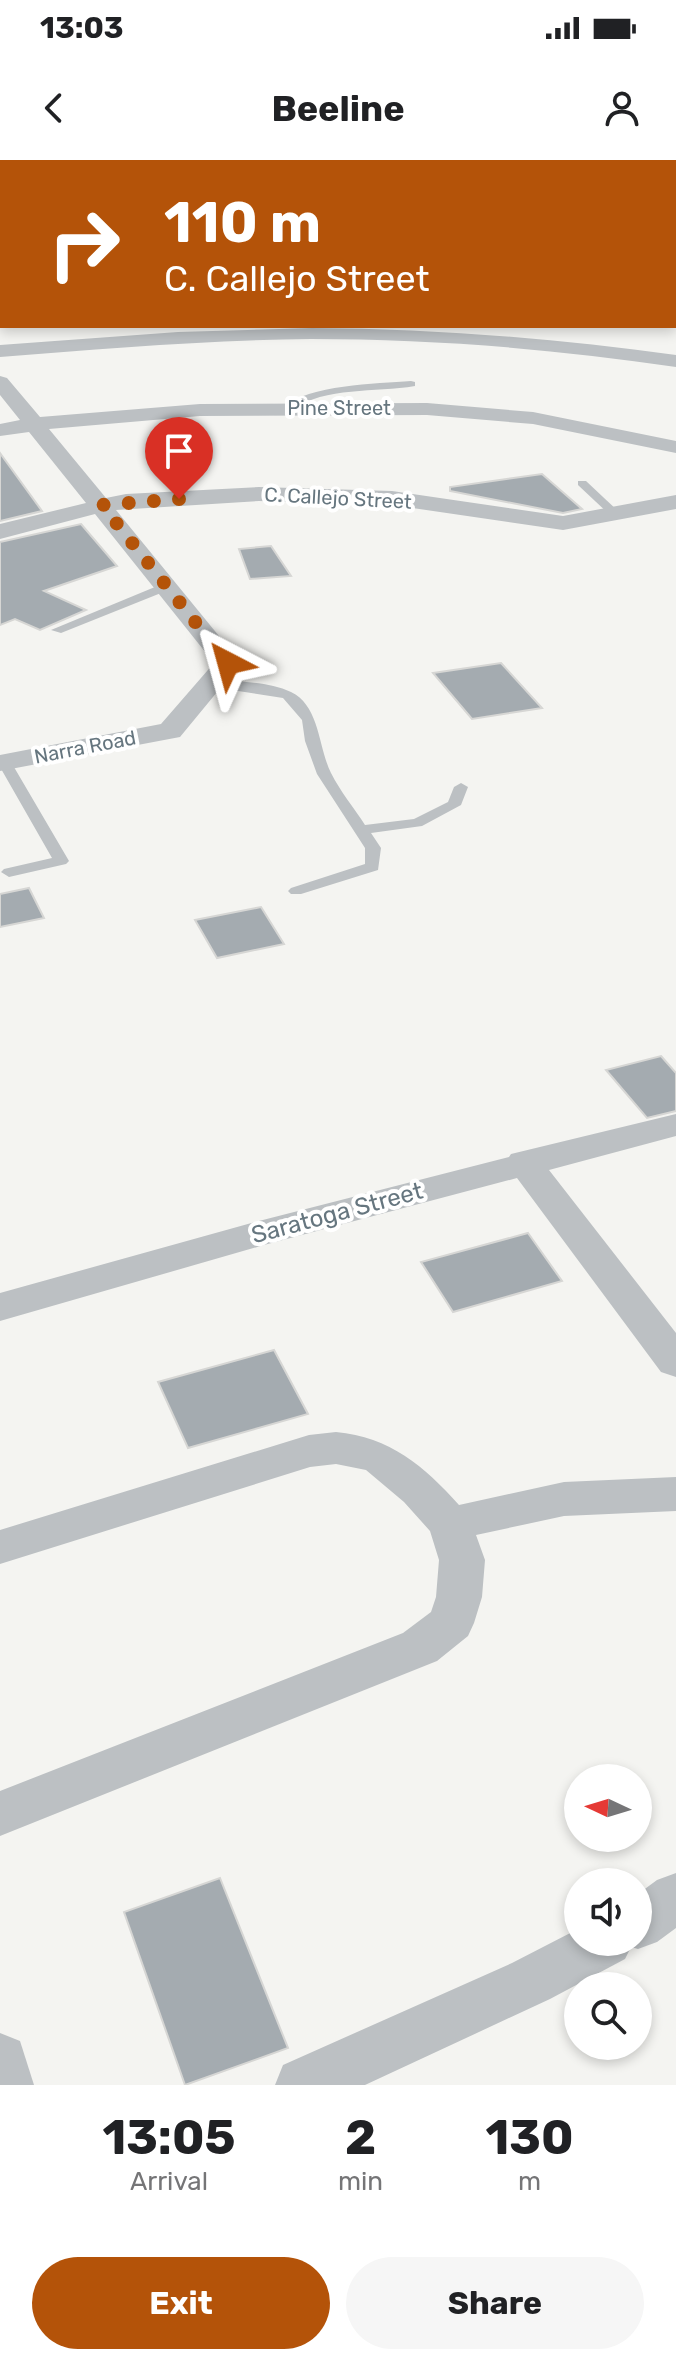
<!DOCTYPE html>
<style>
body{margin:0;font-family:Rubik,sans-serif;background:#f6f6f6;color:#202124;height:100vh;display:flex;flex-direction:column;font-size:30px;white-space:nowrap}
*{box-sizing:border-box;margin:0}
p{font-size:26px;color:#757577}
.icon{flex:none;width:44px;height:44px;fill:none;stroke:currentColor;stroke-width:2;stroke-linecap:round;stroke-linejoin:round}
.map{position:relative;height:1925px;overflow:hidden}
.details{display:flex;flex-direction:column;background:#fff;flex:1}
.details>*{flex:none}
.guide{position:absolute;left:0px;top:0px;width:676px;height:168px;box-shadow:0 4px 12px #0003;background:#b45309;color:#fff;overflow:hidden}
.needle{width:52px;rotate:274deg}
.buttons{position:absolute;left:564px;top:1604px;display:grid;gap:16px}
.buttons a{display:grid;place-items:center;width:88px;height:88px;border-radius:50%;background:#fff;box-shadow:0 4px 12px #0003;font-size:40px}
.pin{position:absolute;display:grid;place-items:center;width:68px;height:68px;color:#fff;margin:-82px -34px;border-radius:50% 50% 50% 0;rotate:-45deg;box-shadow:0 0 8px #0007}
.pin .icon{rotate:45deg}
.me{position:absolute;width:88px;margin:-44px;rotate:321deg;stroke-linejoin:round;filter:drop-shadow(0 0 6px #0008)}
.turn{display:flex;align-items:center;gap:28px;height:168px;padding:0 32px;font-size:36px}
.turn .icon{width:104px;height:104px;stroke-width:2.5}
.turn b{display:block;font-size:56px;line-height:68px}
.eta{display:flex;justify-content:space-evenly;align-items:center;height:136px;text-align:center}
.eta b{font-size:48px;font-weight:700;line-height:56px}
.action{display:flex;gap:16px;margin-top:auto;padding:16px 32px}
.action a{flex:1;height:92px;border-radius:48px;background:#b45309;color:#fff;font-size:32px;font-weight:700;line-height:92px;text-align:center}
.action a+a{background:#f6f6f6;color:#202124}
.status{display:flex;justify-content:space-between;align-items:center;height:56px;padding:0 40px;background:#fff;direction:ltr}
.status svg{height:22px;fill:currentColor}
header{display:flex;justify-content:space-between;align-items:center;height:104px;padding:0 32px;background:#fff;font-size:36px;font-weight:700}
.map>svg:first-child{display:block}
.building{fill:#a4abb0;stroke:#d6d6d4;stroke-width:2}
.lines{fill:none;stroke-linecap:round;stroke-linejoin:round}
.primary-casing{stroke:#b0b4b7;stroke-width:4}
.service{fill:#bcc0c3;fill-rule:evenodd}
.minor{fill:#bcc0c3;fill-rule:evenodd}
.tertiary{fill:#bcc0c3;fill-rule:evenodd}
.primary{fill:#fff;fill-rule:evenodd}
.route{stroke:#b45309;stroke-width:14;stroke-dasharray:0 25.2}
.labels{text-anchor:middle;stroke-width:8;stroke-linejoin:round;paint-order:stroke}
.far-street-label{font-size:20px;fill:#66767f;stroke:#fff}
.street-label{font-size:24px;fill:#66767f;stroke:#fff}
</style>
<div class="status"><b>13:03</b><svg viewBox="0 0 49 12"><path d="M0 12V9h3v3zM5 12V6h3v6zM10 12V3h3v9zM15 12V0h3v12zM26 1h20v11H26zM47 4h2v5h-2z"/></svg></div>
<header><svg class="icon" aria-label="back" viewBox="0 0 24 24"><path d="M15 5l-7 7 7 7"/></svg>Beeline<svg class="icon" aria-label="person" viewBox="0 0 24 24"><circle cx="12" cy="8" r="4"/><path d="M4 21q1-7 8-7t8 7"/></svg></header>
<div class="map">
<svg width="676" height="1925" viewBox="0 0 676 1925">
<rect width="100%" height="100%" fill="#f4f4f1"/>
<g class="building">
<path d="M0 293 42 351 0 361Z"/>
<path d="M542 314 582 349 563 353 450 331V327Z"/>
<path d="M81 364 117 406 44 431 86 450 40 470 15 459 0 465V382Z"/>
<path d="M271 386 291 416 250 419 239 389Z"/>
<path d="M501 503 542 548 472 559 433 513Z"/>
<path d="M29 728 44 758 0 767V734Z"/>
<path d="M261 747 284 784 217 798 195 760Z"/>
<path d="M661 896 676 913V951L647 958 606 910Z"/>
<path d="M528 1073 562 1121 453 1152 421 1102Z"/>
<path d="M274 1190 308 1254 188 1288 158 1222Z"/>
<path d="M220 1718 288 1888 185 1925 124 1752Z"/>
</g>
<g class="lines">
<g class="primary-casing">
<rect id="primary" x="0" y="76" width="2" height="12"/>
</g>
<g class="service">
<path d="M614 0H625L627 2H616Z"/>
<path d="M659 0H669L671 2H661Z"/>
<path d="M411 221 415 222V226C375 233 326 226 292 250L283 248C309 224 376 224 411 221Z"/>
<path d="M578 321H586L619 352V356H611L578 325Z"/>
<path d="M167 422 173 426 171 429 61 473 51 470Z"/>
<path d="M211 519C236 522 268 521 291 532 320 546 318 587 331 613 340 631 354 648 365 665L414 659 448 642 454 627 461 623 468 627 461 645 422 666 371 673 381 688 378 710 301 734H291L288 731 291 728 365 704V688L317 614 305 581 302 560 283 538 206 526V520Z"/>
<path d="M4 598 11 602 69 701 66 704 9 717 1 712 4 709 52 698 0 607V599Z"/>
</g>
<g class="minor">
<path d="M368 0H384L386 2H370Z"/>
<path d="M674 95H676L674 107Z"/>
<path d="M312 168C434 169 555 178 676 195V207C555 189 433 179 311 179 207 180 103 189 0 197V185L178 172Z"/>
<path d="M0 216 7 218 40 257 200 244 427 243 533 252 676 281V293L533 264 427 255 200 256 49 269 106 338 126 334 259 327 392 331 563 356 676 335V349L563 370 392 345 259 341 116 350 241 503 180 577 0 611V595L161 564 214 503 95 354 0 379V364L86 343 29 272 0 276V264L20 260 0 235Z"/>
<path d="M676 954V976L549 1010 676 1173V1217L661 1212 517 1018 264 1085 0 1161V1133L255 1062 509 997 511 994Z"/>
<path d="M336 1272C390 1277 424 1306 459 1345L564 1322 676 1317V1351L564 1356 476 1375 485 1400 482 1437 474 1463 468 1476 437 1501 0 1676V1631L403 1473 431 1452 436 1437 439 1400 430 1371 404 1342 366 1310 336 1304 310 1307 0 1404V1370L309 1275Z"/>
<path d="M676 1713V1768L657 1782 638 1789 631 1787 625 1799 550 1839 365 1925H275L283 1905 512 1803 578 1769V1782H638V1734L657 1720Z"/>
<path d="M0 1873 20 1881 34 1925H0Z"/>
</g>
<g class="tertiary">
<rect x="0" y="124" width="2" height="14"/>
<rect x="674" y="133" width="2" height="14"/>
</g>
<use href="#primary" class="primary"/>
</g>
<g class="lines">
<path class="route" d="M179 339 102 345 228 503"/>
</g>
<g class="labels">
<g class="far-street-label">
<text x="339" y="255">Pine Street</text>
<text transform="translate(338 338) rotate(3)" y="7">C. Callejo Street</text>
<text transform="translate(85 587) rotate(-11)" y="7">Narra Road</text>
</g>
<g class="street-label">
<text transform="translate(337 1053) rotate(-15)" y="8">Saratoga Street</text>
</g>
</g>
</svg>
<div class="buttons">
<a><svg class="needle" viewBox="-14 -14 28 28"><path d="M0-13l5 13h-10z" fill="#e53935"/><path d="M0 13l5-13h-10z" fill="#757577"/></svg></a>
<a><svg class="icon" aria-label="sound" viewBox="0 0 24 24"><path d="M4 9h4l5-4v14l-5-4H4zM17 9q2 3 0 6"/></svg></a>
<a><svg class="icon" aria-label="search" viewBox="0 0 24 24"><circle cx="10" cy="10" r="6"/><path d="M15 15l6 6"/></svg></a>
</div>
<div class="pin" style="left:179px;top:339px;background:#d93025"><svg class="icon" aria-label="arrive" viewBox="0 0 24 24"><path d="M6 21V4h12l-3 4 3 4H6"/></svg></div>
<svg class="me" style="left:228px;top:503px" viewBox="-20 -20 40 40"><path d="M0-17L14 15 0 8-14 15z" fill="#b45309" stroke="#fff" stroke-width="4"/></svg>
<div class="guide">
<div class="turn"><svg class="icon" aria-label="right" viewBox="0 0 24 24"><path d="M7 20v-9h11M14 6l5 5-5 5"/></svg><div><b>110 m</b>C. Callejo Street</div></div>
</div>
</div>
<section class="details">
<div class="eta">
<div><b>13:05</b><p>Arrival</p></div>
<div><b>2</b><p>min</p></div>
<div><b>130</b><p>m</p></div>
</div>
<div class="action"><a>Exit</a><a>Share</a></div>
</section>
